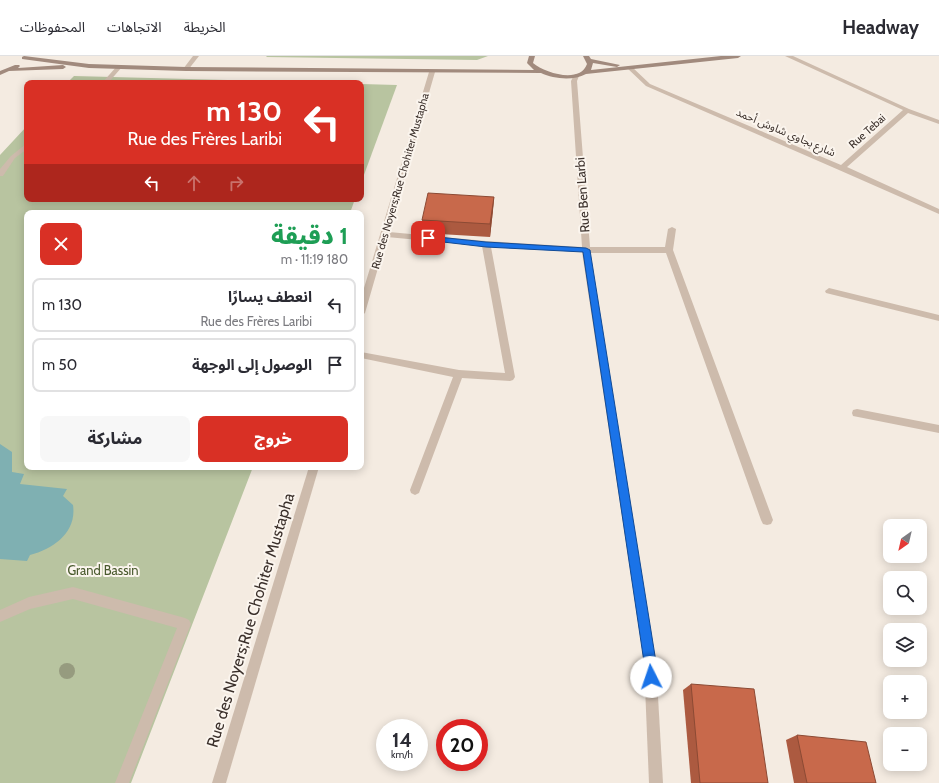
<!DOCTYPE html>
<html lang="ar">
<meta charset="utf-8">
<style>
body{margin:0;font-family:Cabin,"Noto Sans Arabic",sans-serif;background:#f7f7f7;color:#2b2b33;direction:rtl;height:100vh;display:flex;flex-direction:column;font-size:15px;white-space:nowrap}
*{box-sizing:border-box;margin:0}
p{font-size:13px;color:#7c7c81}
.icon{flex:none;width:22px;height:22px;fill:none;stroke:currentColor;stroke-width:2;stroke-linecap:round;stroke-linejoin:round}
.map{position:relative;flex:1;overflow:hidden;direction:ltr}
.details{position:absolute;left:24px;top:154px;width:340px;height:260px;display:flex;flex-direction:column;background:#fff;border-radius:8px;box-shadow:0 2px 10px #0003;direction:rtl}
.details>*{flex:none}
.hud{position:absolute;left:24px;top:24px;width:340px;height:122px;border-radius:8px;box-shadow:0 2px 10px #0003;direction:rtl;background:#d93025;color:#fff;overflow:hidden}
.needle{width:26px;rotate:214deg}
.fabs{position:absolute;left:883px;top:463px;display:grid;gap:8px}
.fabs a{display:grid;place-items:center;width:44px;height:44px;border-radius:8px;background:#fff;box-shadow:0 2px 10px #0003;font-size:20px}
.speed{position:absolute;left:376px;top:663px;display:flex;gap:8px;font-size:20px;font-weight:700;text-align:center}
.speed>*{display:grid;place-content:center;width:52px;height:52px;border-radius:50%;background:#fff;box-shadow:0 2px 10px #0003;line-height:1}
.speed small{font-size:10px;font-weight:400}
.speed .limit{border:6px solid #d22;background:#fff;color:#111}
.pin{position:absolute;display:grid;place-items:center;width:34px;height:34px;color:#fff;margin:-17px;border-radius:8px;box-shadow:0 2px 6px #0006}
.me{position:absolute;width:44px;margin:-22px;rotate:356deg;stroke-linejoin:round;filter:drop-shadow(0 0 3px #0008)}
.turn{display:flex;align-items:center;gap:14px;height:84px;padding:0 16px;font-size:18px}
.turn .icon{width:52px;height:52px;stroke-width:2.5}
.turn b{display:block;font-size:28px;line-height:34px}
.lanes{display:flex;align-items:center;height:38px;padding:0 16px;background:#0003;justify-content:center;gap:20px;direction:ltr}
.lanes .off{opacity:.35}
.round{display:grid;place-items:center;flex:none;width:42px;height:42px;border-radius:8px;background:#f7f7f7}
.headline{display:flex;align-items:center;justify-content:space-between;height:68px;padding:0 16px}
h1{font-size:24px;font-weight:800;line-height:30px;color:#1e9e55}
.action{display:flex;gap:8px;margin-top:auto;padding:8px 16px}
.action a{flex:1;height:46px;border-radius:8px;background:#d93025;color:#fff;font-size:16px;font-weight:800;line-height:46px;text-align:center}
.action a+a{background:#f7f7f7;color:#2b2b33}
ul{padding:0;list-style:none}
li{display:flex;align-items:center;gap:12px;height:54px;margin:0 8px 6px;padding:0 8px;border:2px solid #e1e1e2;border-radius:8px}
li div{flex:1}
li b{display:block;font-size:15px}
li em{font-style:normal}
header{display:flex;align-items:center;gap:24px;box-sizing:border-box;height:56px;padding:0 20px;background:#fff;border-bottom:1px solid #e1e1e2}
header strong{font-size:19px}
nav{display:flex;gap:22px;margin-inline-start:auto;font-size:14px}
.map>svg:first-child{display:block}
.green{fill:#b8c4a0}
.water{fill:#7fb0b2}
.lines{fill:none;stroke-linecap:round;stroke-linejoin:round}
.lane{fill:#cdbbac;fill-rule:evenodd}
.street{fill:#cdbbac;fill-rule:evenodd}
.secondary{fill:#a18a7d;fill-rule:evenodd}
.tree{fill:#969b7f}
.wall{fill:#ac5a40}
.shaded-wall{fill:#8c4a34}
.building{fill:#c8694b;stroke:#8c4a34}
.route{fill:#1a73e8;stroke:#114b97}
.labels{text-anchor:middle;stroke-width:4;stroke-linejoin:round;paint-order:stroke}
.far-street-label{font-size:11px;fill:#3b302b;stroke:#fbf5ee}
.street-label{font-size:13px;fill:#3b302b;stroke:#fbf5ee}
.park-label{font-size:13px;fill:#4a5a2e;stroke:#fbf5ee}
.near-street-label{font-size:16px;fill:#3b302b;stroke:#fbf5ee}
</style>
<header>
<strong>Headway</strong>
<nav><a>الخريطة</a><a>الاتجاهات</a><a>المحفوظات</a></nav>
</header>
<div class="map">
<svg width="939" height="727" viewBox="0 0 939 727">
<rect width="100%" height="100%" fill="#f4ebe1"/>
<g class="green">
<path d="M267 0H488L477 4 266 1Z"/>
<path d="M74 20 340 27H67Z"/>
<path d="M361 28 397 29 361 127Z"/>
<path d="M27 70V143H355L350 157H27V411H253L131 727H0V99Z"/>
</g>
<path class="water" d="M0 388 12 396V416L24 418 20 428 67 433 63 440 73 449C77 476 54 493 30 499L27 505 0 503Z"/>
<g class="lines">
<g class="lane">
<path d="M117 10 122 11 108 27H102Z"/>
<path d="M27 87V93L15 102 3 120H0V113L11 100Z"/>
<path d="M73 531 185 562 189 564 191 568 129 727H115L177 572 73 543 30 553 0 566V554L29 541Z"/>
<path d="M650 600 655 601 656 606 663 727H649L644 606 645 601Z"/>
</g>
<g class="street">
<path d="M193 0H199L188 14H184L183 13Z"/>
<path d="M785 0H793L909 53 939 64V68L908 57 847 111 939 153V158L839 114 646 30 626 11 631 10 650 28 841 109 903 54Z"/>
<path d="M432 14 435 16 389 176 486 185 582 191 571 25 574 19 576 18 579 20 577 25 590 191H665L668 173 672 171 676 173 673 194 773 464 771 468 767 469 763 468 761 464 666 197H590L656 606 655 611 650 612 645 611 644 606 582 196 491 191 515 321 513 324 510 325 462 322 419 437 415 439 411 437 410 434 453 321 361 302V296L459 314 505 317 482 190 387 181 365 257 361 260V242L429 16Z"/>
<path d="M829 232 939 259V265L826 237 825 235Z"/>
<path d="M857 353 939 369V377L853 360 852 357 853 354Z"/>
<path d="M309 411H319L226 727H212Z"/>
</g>
<g class="secondary">
<path d="M24 0 89 8 186 11 534 14 527 7 529 0H535L533 7C545 17 580 28 587 8L583 0H589L591 3 620 9 617 11 593 7 591 14 721 0H741L738 2 586 18C573 25 554 23 541 17L186 15 89 12 22 3V1Z"/>
<path d="M15 9H19L20 10 18 12 63 9 66 11 63 13 9 15 0 19V15Z"/>
</g>
</g>
<circle class="tree" cx="67" cy="615" r="8"/>
<g class="wall">
<path d="M494 141 493 154 490 181 423 177 422 164Z"/>
<path d="M691 628 768 727H691L683 634Z"/>
<path d="M797 679 876 727H794L786 684Z"/>
</g>
<path class="shaded-wall" d="M494 141 493 154 490 181V168Z"/>
<g class="building">
<path d="M428 137 494 141 490 168 422 164Z"/>
<path d="M691 628 754 633 768 727H700Z"/>
<path d="M797 679 866 686 876 727H807Z"/>
</g>
<path class="route" d="M428 180 486 186 586 192 590 194 656 606 657 621 655 625 651 627 647 625 644 606 583 196 486 191 426 184V181Z"/>
<g class="labels">
<g class="far-street-label">
<text transform="translate(867 75) rotate(-42)" y="4">Rue Tebai</text>
<text transform="translate(786 76) rotate(23)" y="4">شارع بجاوي شاوش أحمد</text>
<text transform="translate(400 125) rotate(-74)" y="4">Rue des Noyers;Rue Chohiter Mustapha</text>
</g>
<g class="street-label">
<text transform="translate(582 139) rotate(-94)" y="5">Rue Ben Larbi</text>
</g>
<g class="park-label">
<text x="103" y="519">Grand Bassin</text>
</g>
<g class="near-street-label">
<text transform="translate(250 564) rotate(-73)" y="6">Rue des Noyers;Rue Chohiter Mustapha</text>
</g>
</g>
</svg>
<div class="fabs">
<a><svg class="needle" viewBox="-14 -14 28 28"><path d="M0-13l5 13h-10z" fill="#e53935"/><path d="M0 13l5-13h-10z" fill="#7c7c81"/></svg></a>
<a><svg class="icon" aria-label="search" viewBox="0 0 24 24"><circle cx="10" cy="10" r="6"/><path d="M15 15l6 6"/></svg></a>
<a><svg class="icon" aria-label="layers" viewBox="0 0 24 24"><path d="M12 4l9 5-9 5-9-5zM3 14l9 5 9-5"/></svg></a>
<a>+</a>
<a>−</a>
</div>
<div class="speed"><div>14<small>km/h</small></div><div class="limit">20</div></div>
<div class="pin" style="left:428px;top:182px;background:#d93025"><svg class="icon" aria-label="arrive" viewBox="0 0 24 24"><path d="M6 21V4h12l-3 4 3 4H6"/></svg></div>
<svg class="me" style="left:651px;top:621px" viewBox="-20 -20 40 40"><circle r="19" fill="#fff"/><path d="M0-13L10 11 0 6-10 11z" fill="#1a73e8"/></svg>
<div class="hud">
<div class="turn"><svg class="icon" aria-label="left" viewBox="0 0 24 24"><path d="M17 20v-9H6M10 6l-5 5 5 5"/></svg><div><b>130 m</b>Rue des Frères Laribi</div></div>
<div class="lanes"><svg class="icon" aria-label="left" viewBox="0 0 24 24"><path d="M17 20v-9H6M10 6l-5 5 5 5"/></svg><svg class="icon off" aria-label="ahead" viewBox="0 0 24 24"><path d="M12 20V5M6 11l6-6 6 6"/></svg><svg class="icon off" aria-label="right" viewBox="0 0 24 24"><path d="M7 20v-9h11M14 6l5 5-5 5"/></svg></div>
</div>
<section class="details">
<div class="headline"><div><h1>1 دقيقة</h1><p>180 m · 11:19</p></div><a class="round" style="background:#d93025;color:#fff"><svg class="icon" aria-label="close" viewBox="0 0 24 24"><path d="M6 6l12 12M18 6L6 18"/></svg></a></div>
<ul>
<li><svg class="icon" aria-label="left" viewBox="0 0 24 24"><path d="M17 20v-9H6M10 6l-5 5 5 5"/></svg><div><b>انعطف يسارًا</b><p>Rue des Frères Laribi</p></div><em>130 m</em></li>
<li><svg class="icon" aria-label="arrive" viewBox="0 0 24 24"><path d="M6 21V4h12l-3 4 3 4H6"/></svg><div><b>الوصول إلى الوجهة</b></div><em>50 m</em></li>
</ul>
<div class="action"><a>خروج</a><a>مشاركة</a></div>
</section>
</div>
